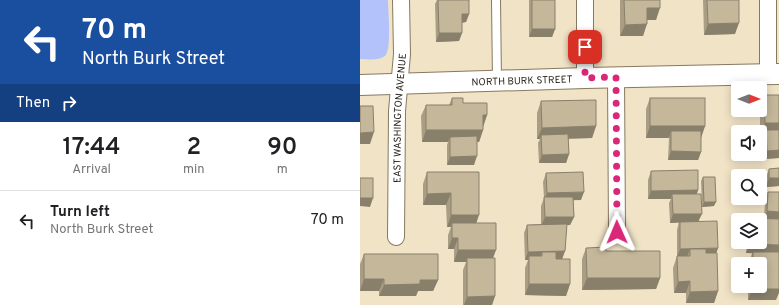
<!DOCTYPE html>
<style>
body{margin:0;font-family:Overpass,sans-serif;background:#f6f6f6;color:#202124;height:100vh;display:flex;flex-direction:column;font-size:15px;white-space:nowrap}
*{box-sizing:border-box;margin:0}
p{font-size:13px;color:#757577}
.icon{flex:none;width:22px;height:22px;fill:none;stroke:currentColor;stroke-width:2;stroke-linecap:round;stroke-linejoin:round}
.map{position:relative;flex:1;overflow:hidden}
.panel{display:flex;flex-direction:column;background:#fff;width:360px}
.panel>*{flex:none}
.top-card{background:#1a4fa0;color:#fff;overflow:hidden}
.needle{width:26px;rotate:90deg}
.tools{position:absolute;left:371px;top:81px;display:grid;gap:8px}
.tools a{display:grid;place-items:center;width:36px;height:36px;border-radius:4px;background:#fff;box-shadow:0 2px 10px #0003;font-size:20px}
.pin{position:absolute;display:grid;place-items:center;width:34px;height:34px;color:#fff;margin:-17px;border-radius:8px;box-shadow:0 2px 6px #0006}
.me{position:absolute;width:44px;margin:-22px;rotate:359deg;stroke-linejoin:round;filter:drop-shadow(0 0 3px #0008)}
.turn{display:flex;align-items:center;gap:14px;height:84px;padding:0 16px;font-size:18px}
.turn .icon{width:52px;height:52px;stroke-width:2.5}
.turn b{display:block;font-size:28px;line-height:34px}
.then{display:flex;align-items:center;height:38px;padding:0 16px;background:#0003;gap:8px;font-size:15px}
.eta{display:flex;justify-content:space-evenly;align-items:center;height:68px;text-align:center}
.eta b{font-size:24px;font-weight:600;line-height:28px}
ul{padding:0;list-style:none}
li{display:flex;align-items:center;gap:12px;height:60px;padding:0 16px;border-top:1px solid #e0e0e0}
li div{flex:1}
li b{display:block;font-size:15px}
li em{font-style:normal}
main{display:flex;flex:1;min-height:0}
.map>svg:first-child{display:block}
.green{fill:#b3c2fb}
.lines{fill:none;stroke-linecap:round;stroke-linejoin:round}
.service-casing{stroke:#86795f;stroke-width:10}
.minor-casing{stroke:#86795f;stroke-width:18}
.tertiary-casing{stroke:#86795f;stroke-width:22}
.service{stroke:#fff;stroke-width:8}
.minor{stroke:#fff;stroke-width:16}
.tertiary{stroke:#fff;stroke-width:20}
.wall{fill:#a99d84}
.shaded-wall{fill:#89806c}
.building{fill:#c4b79a;stroke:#89806c}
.route{stroke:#db2777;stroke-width:7;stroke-dasharray:0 12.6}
.labels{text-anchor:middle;stroke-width:3.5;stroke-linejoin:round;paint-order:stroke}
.street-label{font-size:10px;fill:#231e14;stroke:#fff}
</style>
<main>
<section class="panel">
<div class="top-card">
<div class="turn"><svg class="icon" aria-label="left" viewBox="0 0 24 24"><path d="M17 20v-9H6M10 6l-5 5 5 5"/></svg><div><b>70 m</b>North Burk Street</div></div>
<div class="then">Then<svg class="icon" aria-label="right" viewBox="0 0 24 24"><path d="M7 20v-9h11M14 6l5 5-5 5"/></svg></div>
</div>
<div class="eta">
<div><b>17:44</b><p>Arrival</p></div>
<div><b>2</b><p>min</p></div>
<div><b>90</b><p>m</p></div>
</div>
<ul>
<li><svg class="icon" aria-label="left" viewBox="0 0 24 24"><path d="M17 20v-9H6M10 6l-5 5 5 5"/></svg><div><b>Turn left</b><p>North Burk Street</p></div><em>70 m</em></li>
</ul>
</section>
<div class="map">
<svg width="419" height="305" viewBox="0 0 419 305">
<rect width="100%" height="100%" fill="#f1e3c6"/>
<path class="green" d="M0 0H28C28 10 32 50 25 56 18 61 8 59 0 59Z"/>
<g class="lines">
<g class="service-casing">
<path id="service" d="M136 0 137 81"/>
</g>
<g class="minor-casing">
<g id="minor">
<path d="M225 0V78"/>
<path d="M408 0V74"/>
<path d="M256 77 257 232"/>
<path id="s1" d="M36 237 37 111 42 54 41 0"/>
</g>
</g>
<g class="tertiary-casing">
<g id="tertiary">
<path id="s2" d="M0 85 225 78 419 74"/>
</g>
</g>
<use href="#service" class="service"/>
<use href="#minor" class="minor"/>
<use href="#tertiary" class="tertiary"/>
</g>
<g class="wall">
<path d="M77 0H109V14L106 22 102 23V33L99 41 76 42 75 4Z"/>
<path d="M169 0H195V29L192 37H169Z"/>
<path d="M260 0H300L296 20H287L283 36H260Z"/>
<path d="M343 0H379L375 34 344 35Z"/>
<path d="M404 95H419V158L404 159 403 139 405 135H400V106Z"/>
<path d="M92 98 127 115 123 127V130L119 142H117L114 165H87V145L88 142H62L61 116 66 105H89Z"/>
<path d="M290 98 345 126 341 137V152L338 160H308L309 138H286V109Z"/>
<path d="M181 101 236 126 232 138 208 139 209 154 206 163H179L178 143 180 139H177V113Z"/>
<path d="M419 168V192V186L406 187V177L409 169Z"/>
<path d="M291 171 338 190 337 194 339 221 358 248 356 253 358 291 354 303H326V293H314L313 268 317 256V230L319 222 310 223 309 203 311 199H288V180Z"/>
<path d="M67 172H119L116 223 133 258 135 296 132 305H103V270L106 262H94V249H88V235L91 227H87L86 205H63V184Z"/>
<path d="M186 173 221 200H213L214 217 210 225H207L205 251 202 259 210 284 206 296 165 295V268L168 260H165L164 233 167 225 181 224V206L184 198 183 182Z"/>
<path d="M343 177 354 206 342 207 341 181Z"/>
<path d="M408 192 416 300H388V286H400V264H389L392 253H386L387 242H400V220H390V218H404L405 201Z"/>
<path d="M226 248 246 251 300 278 296 289 222 290V259Z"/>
<path d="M4 254 78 280 73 291H58L56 296H19V291H0V264Z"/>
</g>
<g class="shaded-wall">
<path d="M287 8H300L296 20H282Z"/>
<path d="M102 14H109L106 22 98 23Z"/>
<path d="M379 23 375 34 344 35 348 24Z"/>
<path d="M287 24 283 36H260L265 25Z"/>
<path d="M172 29H195L192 37H169Z"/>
<path d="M79 33H102L99 41 76 42Z"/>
<path d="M123 115H127L123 127H119Z"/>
<path d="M405 123H419V134L406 130 405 135H400Z"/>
<path d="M236 126 232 138 181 139V135L180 139H177L182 128Z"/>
<path d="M290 126H345L341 138 311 131 309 138H286Z"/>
<path d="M66 130H123L119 142H90V137L88 142H62Z"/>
<path d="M14 132 10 144H0V133Z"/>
<path d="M419 150V158L404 159 407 151Z"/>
<path d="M311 151 341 152 338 160H308Z"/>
<path d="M209 154 206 163H179L182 155Z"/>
<path d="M117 156 114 165H87L90 157Z"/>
<path d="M409 178H419V186L406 187Z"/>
<path d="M338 190 335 198 312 194 311 199H288L291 191Z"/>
<path d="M224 192 221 200 184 201 187 193Z"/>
<path d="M91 193 86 205H63L67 194Z"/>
<path d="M0 198H13L10 207 0 206Z"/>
<path d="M344 202H356L354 206 342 207Z"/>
<path d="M407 211 419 212V220H404Z"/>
<path d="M313 214H342L338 222 310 223Z"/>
<path d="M91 215H119L115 227 92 223 91 227H87Z"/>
<path d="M185 217H214L210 225 181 226Z"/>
<path d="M92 238H98L94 249H88Z"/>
<path d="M390 244 419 245V254L386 253Z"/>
<path d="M358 248 355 257 330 249 327 257H317L320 249Z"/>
<path d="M98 250H136L132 261 107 258 106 262H94Z"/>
<path d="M205 251 202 259 181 260 182 256V252L179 260 169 256 168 260H165L168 252Z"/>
<path d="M227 278H300L296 289 222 290Z"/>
<path d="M4 279H24L19 291H0Z"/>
<path d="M60 280H78L73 291H58L56 296H19L24 285Z"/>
<path d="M330 281 326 293H314L318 282Z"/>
<path d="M169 284H210L206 296 165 295Z"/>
<path d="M419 284V293L416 300H388L392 289Z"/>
<path d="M358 291 354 303H326L330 292Z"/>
<path d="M135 296 132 305H104L107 297Z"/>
</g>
<g class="building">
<path d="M78 0H109V14H102V33H79Z"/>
<rect x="172" y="0" width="23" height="29"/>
<path d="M264 0H300V8H287V24L265 25Z"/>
<path d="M347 0H379V23L348 24Z"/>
<path d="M404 95H419V123H405Z"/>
<path d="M92 98H103V103H127V115H123V130H66V105H92Z"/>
<rect x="290" y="98" width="55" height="28"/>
<path d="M236 100V126L182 128 181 101Z"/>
<path d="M0 106H13L14 132 0 133Z"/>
<path d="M406 130H419V150L407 151Z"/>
<path d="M311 131H341V152L311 151Z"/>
<path d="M208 134 209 154 182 155 181 135Z"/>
<path d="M117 136V156L90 157V137Z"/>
<path d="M419 168V178H409V169Z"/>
<path d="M338 170V190L291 191V171Z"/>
<path d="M67 172H119V215H91V193L67 194Z"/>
<path d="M223 172 224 192 187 193 186 173Z"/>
<path d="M343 177H355L356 202H344Z"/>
<rect x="0" y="178" width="13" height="20"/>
<path d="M408 192H419V212L407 211Z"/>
<path d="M312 194H341L342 214H313Z"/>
<path d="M184 197H213L214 217H185Z"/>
<path d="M390 218 419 219V245L390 244V242H400V220H390Z"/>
<path d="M357 221 358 248 320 249V222Z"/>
<path d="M92 223H136V250H98V238H92Z"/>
<path d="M207 224 205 251 168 252 167 225Z"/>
<path d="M246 247V251H300V278H227L226 248Z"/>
<path d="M330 249H346V253H357L358 291 330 292V281L318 282 317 256H330Z"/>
<path d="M182 252H196V259H210V284H169V256H182Z"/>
<path d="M393 252H419V289H392V286H400V264H393Z"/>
<path d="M4 254H78V280H60V284L24 285V279H4Z"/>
<path d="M107 258H135V296L107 297Z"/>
</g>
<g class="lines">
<path class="route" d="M225 47V78L256 77 257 232"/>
</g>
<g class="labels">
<g class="street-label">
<text dy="4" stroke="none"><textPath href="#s2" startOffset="162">NORTH BURK STREET</textPath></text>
<text dy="4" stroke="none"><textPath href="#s1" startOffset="119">EAST WASHINGTON AVENUE</textPath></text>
</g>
</g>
</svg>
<div class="tools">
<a><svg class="needle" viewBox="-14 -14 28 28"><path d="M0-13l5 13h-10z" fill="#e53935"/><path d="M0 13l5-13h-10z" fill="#757577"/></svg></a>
<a><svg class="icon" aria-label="sound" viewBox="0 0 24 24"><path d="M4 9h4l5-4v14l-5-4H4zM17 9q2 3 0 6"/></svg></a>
<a><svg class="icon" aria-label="search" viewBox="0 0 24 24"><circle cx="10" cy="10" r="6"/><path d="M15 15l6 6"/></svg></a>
<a><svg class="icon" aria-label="layers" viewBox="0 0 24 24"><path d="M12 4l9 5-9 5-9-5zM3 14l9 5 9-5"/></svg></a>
<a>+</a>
</div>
<div class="pin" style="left:225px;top:47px;background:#d93025"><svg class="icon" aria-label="arrive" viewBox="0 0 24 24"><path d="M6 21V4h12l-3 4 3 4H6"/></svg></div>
<svg class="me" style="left:257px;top:232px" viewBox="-20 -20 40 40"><path d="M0-17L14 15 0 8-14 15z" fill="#db2777" stroke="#fff" stroke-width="4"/></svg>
</div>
</main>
